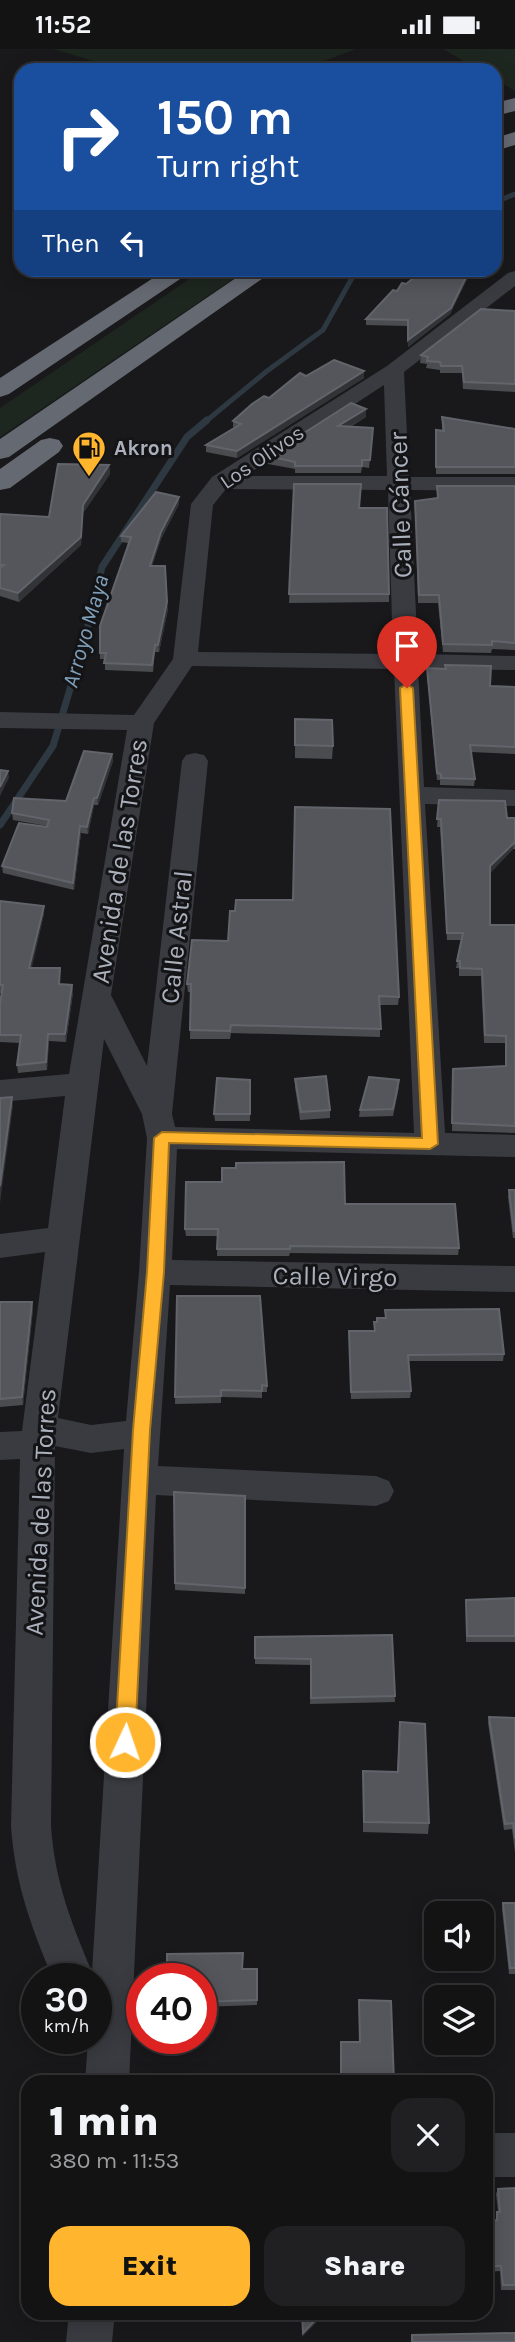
<!DOCTYPE html>
<meta charset="utf-8">
<style>
body{margin:0;font-family:Karla,sans-serif;background:#202022;color:#f1f3f6;height:100vh;display:flex;flex-direction:column;font-size:26px;white-space:nowrap}
*{box-sizing:border-box;margin:0}
p{font-size:23px;color:#9d9ea0}
.icon{flex:none;width:38px;height:38px;fill:none;stroke:currentColor;stroke-width:2;stroke-linecap:round;stroke-linejoin:round}
.map{position:relative;flex:1;overflow:hidden}
.drawer{position:absolute;left:21px;top:2026px;width:472px;height:245px;display:flex;flex-direction:column;background:#131314;border-radius:21px;box-shadow:0 4px 18px #0003,0 0 0 2px #323234}
.drawer>*{flex:none}
.banner{position:absolute;left:14px;top:14px;width:488px;height:214px;border-radius:21px;box-shadow:0 4px 18px #0003,0 0 0 2px #323234;background:#1a4fa0;color:#fff;overflow:hidden}
.controls{position:absolute;left:424px;top:1852px;display:grid;gap:14px}
.controls a{display:grid;place-items:center;width:70px;height:70px;border-radius:14px;background:#131314;box-shadow:0 4px 18px #0003,0 0 0 2px #323234;font-size:35px}
.speed{position:absolute;left:21px;top:1914px;display:flex;gap:14px;font-size:35px;font-weight:700;text-align:center}
.speed>*{display:grid;place-content:center;width:91px;height:91px;border-radius:50%;background:#131314;box-shadow:0 4px 18px #0003,0 0 0 2px #323234;line-height:1}
.speed small{font-size:18px;font-weight:400}
.speed .limit{border:10px solid #d22;background:#fff;color:#111}
.pin{position:absolute;display:grid;place-items:center;width:60px;height:60px;color:#fff;margin:-72px -30px;border-radius:50% 50% 50% 0;rotate:-45deg;box-shadow:0 0 7px #0007}
.pin .icon{rotate:45deg}
.me{position:absolute;width:77px;margin:-38px;rotate:3deg;stroke-linejoin:round;filter:drop-shadow(0 0 5px #0008)}
.turn{display:flex;align-items:center;gap:24px;height:147px;padding:0 28px;font-size:32px}
.turn .icon{width:91px;height:91px;stroke-width:2.5}
.turn b{display:block;font-size:49px;line-height:60px}
.then{display:flex;align-items:center;height:66px;padding:0 28px;background:#0003;gap:14px;font-size:26px}
.round{display:grid;place-items:center;flex:none;width:74px;height:74px;border-radius:21px;background:#202022}
.summary{display:flex;align-items:center;justify-content:space-between;height:119px;padding:0 28px}
h1{font-size:42px;font-weight:800;line-height:52px}
.cta{display:flex;gap:14px;margin-top:auto;padding:14px 28px}
.cta a{flex:1;height:80px;border-radius:21px;background:#ffb52d;color:#111;font-size:28px;font-weight:800;line-height:80px;text-align:center}
.cta a+a{background:#202022;color:#f1f3f6}
.status{display:flex;justify-content:space-between;align-items:center;height:49px;padding:0 35px;background:#131314;direction:ltr}
.status svg{height:19px;fill:currentColor}
.map>svg:first-child{display:block}
.green{fill:#1e271f}
.lines{fill:none;stroke-linecap:round;stroke-linejoin:round}
.stream-far1{stroke:#2d3841;stroke-width:5}
.stream{stroke:#2d3841;stroke-width:7}
.minor{fill:#393b41;fill-rule:evenodd}
.highway{fill:#656972;fill-rule:evenodd}
.wall{fill:#4a4c50}
.shaded-wall{fill:#323336}
.building{fill:#55565c;stroke:#62646b;stroke-width:2}
.route{fill:#ffb52d;stroke:#a6761d;stroke-width:2}
.labels{text-anchor:middle;stroke-width:6;stroke-linejoin:round;paint-order:stroke}
.far-poi-label{font-size:21px;font-weight:bold;fill:#aab0bc;stroke:#141416;text-anchor:start}
.far-street-label{font-size:21px;fill:#aab0bc;stroke:#141416}
.far-water-label{font-size:23px;font-style:italic;fill:#7f9fb9;stroke:#141416}
.street-label{font-size:26px;fill:#aab0bc;stroke:#141416}
</style>
<div class="status"><b>11:52</b><svg viewBox="0 0 49 12"><path d="M0 12V9h3v3zM5 12V6h3v6zM10 12V3h3v9zM15 12V0h3v12zM26 1h20v11H26zM47 4h2v5h-2z"/></svg></div>
<div class="map">
<svg width="515" height="2293" viewBox="0 0 515 2293">
<rect width="100%" height="100%" fill="#19191b"/>
<g class="green">
<path d="M53 0H356L299 21H124Z"/>
<path d="M443 0H515V42L495 30V21H479Z"/>
<path d="M204 220 246 221 0 388V359Z"/>
</g>
<g class="lines">
<g class="stream-far1">
<path d="M495 153 515 145"/>
<path d="M205 373 267 322 323 281 352 229 362 220"/>
</g>
<path class="stream" d="M0 776 53 697 84 593 102 518 187 388 207 371"/>
<g class="minor">
<path d="M515 222V237L404 323 409 428H515V442L410 441 418 605 515 607V621L418 620 424 738 515 741V757L425 755 445 1084 515 1086V1108L177 1100 172 1211 515 1217V1243L170 1236 158 1417 376 1427 389 1432 394 1442 389 1452 376 1457 156 1446 129 2034H85L88 1990H96V1930H53C31 1877 15 1835 11 1777L20 1410 0 1411V1383L22 1382 45 1203 0 1209V1185L48 1179 65 1047 0 1053V1031L69 1025 127 681 0 679V663L134 666 173 610 191 455 212 428 387 317 508 224ZM384 336 387 427H245ZM226 440 388 441 393 605 198 603 213 456ZM192 617 394 620 414 1084 175 1078 172 1065 208 712 204 706 195 704 186 706 182 712 147 1017 111 946 154 674ZM104 990 142 1065 147 1089 139 1223 126 1372 91 1376 58 1369ZM55 1397 91 1404 124 1400 92 1923C71 1873 55 1833 51 1777Z"/>
<rect x="486" y="2084" width="29" height="44"/>
<path d="M69 2264H115L112 2293H66Z"/>
</g>
<g class="highway">
<path d="M515 49V62L495 67V54Z"/>
<path d="M515 83V96L495 102V89Z"/>
<path d="M167 220H195L9 345 0 348V329Z"/>
<path d="M249 220H276L9 408 0 410V390Z"/>
<path d="M50 389 59 391 63 397 59 403 10 439 0 441V420L41 391Z"/>
</g>
</g>
<g class="wall">
<path d="M468 228 450 265 408 298 407 277 366 276V270L397 242 406 235Z"/>
<path d="M515 262V343L463 340 462 324H440V321L426 319 427 315 420 314 421 306Z"/>
<path d="M364 322V329L237 409 206 403V396L234 379 233 378V372L306 327Z"/>
<path d="M366 360V368L350 378 373 379 369 419 362 418 361 424H295V420L268 415V407Z"/>
<path d="M442 368 515 380V425H436V381L442 382Z"/>
<path d="M109 416 110 425 83 464 81 496 19 553 0 547V465L49 468Z"/>
<path d="M294 435 359 459 389 545V553L289 554Z"/>
<path d="M437 437H515V601L492 600 491 604 443 603 438 554H418L415 452 437 449Z"/>
<path d="M179 455 161 490 152 517 168 560 159 603H155L153 623 105 621V610H100V604L128 494 121 493V487Z"/>
<path d="M445 616 490 637 515 638V705L471 703 475 730 474 737 440 736V731H437L427 626V619L445 620Z"/>
<path d="M295 670 333 697 332 710 295 709Z"/>
<path d="M112 705 113 712 98 756H94L88 785 81 784 74 841 3 824 2 817 47 777 13 771 12 764 66 752Z"/>
<path d="M439 751 507 769H515V800H513L490 824V876H515V1084L452 1082 453 1020 505 1017V994H484L481 927H459V919H456L461 891H447L440 778H437Z"/>
<path d="M0 852 44 857V865L31 919H60V935L72 936 73 944 66 993 49 992 47 1021 18 1024 17 1016 20 994 0 993V955L2 944H0Z"/>
<path d="M187 935 399 948 398 956H380V988L231 984 230 990H190L191 943H188Z"/>
<path d="M295 1030 330 1061V1069L300 1071 295 1038Z"/>
<path d="M250 1031V1072H215L214 1065Z"/>
<path d="M399 1038 393 1067 359 1068 360 1061Z"/>
<path d="M509 1141H515V1189H513L508 1148Z"/>
<path d="M345 1155 459 1199 458 1206 290 1204 289 1207H217L218 1187H186L185 1180Z"/>
<path d="M177 1247 267 1337V1343H262V1349L221 1348V1354L175 1355Z"/>
<path d="M0 1253 33 1260 23 1356 0 1358Z"/>
<path d="M385 1261 504 1305 503 1312H409L411 1342 410 1349 351 1350 349 1282H374V1273L385 1269Z"/>
<path d="M174 1443 245 1447V1545L175 1541Z"/>
<path d="M515 1549V1593H466V1551Z"/>
<path d="M392 1586 395 1653 310 1655 311 1616 255 1615V1588Z"/>
<path d="M489 1668 515 1669V1804L512 1780 504 1781 488 1674Z"/>
<path d="M400 1673 429 1774 428 1785 363 1783V1722L397 1723Z"/>
<path d="M503 1854H515V1925H509L502 1860Z"/>
<path d="M243 1920H257V1956L201 1958V1930Z"/>
<path d="M515 2139V2241H501L500 2222 486 2223V2172L496 2171 497 2163H498L496 2145 498 2140Z"/>
</g>
<g class="shaded-wall">
<path d="M469 222 468 228 450 265 408 298V291Z"/>
<path d="M364 322V329L237 409V402Z"/>
<path d="M366 360V368L338 384V377Z"/>
<path d="M109 416 110 425 83 464 81 496 19 553 18 544 83 456Z"/>
<path d="M179 448V455L161 490 150 523V517L161 483Z"/>
<path d="M167 553 168 560 159 603 158 596Z"/>
<path d="M112 705 113 712 98 756 97 749Z"/>
<path d="M8 722 9 729 0 747V738Z"/>
<path d="M94 749V756L88 785 87 778Z"/>
<path d="M80 777 81 784 74 841 73 834Z"/>
<path d="M514 793 513 800 489 825 490 817Z"/>
<path d="M44 857V865L30 927 29 919Z"/>
<path d="M72 936 73 944 66 993 65 985Z"/>
<path d="M48 985 49 992 47 1021 46 1013Z"/>
<path d="M12 1048 13 1057 0 1154V1137Z"/>
<path d="M32 1253 33 1260 23 1356 22 1348Z"/>
<path d="M322 2264H326L302 2288 303 2284Z"/>
</g>
<g class="building">
<path d="M425 220H463L469 222 451 259 408 291V271L366 270 393 241 397 242 402 234 406 235Z"/>
<path d="M481 260 515 262V335L464 333 462 317H441L440 313 427 312 428 308 421 306Z"/>
<path d="M334 311 364 322 237 402 206 396 241 375 233 372 252 355 264 347 269 349 300 324 306 327Z"/>
<path d="M351 354 366 360 338 377 373 379 370 411H362V417H295V413L268 407Z"/>
<path d="M442 368 515 380V418H436V381L444 382Z"/>
<path d="M58 415 109 416 83 456 81 488 18 544 0 539V519L4 516H0V465L49 468Z"/>
<path d="M294 435H361L359 459H387L389 545H289Z"/>
<path d="M437 437H515V594L492 592V596L443 595 439 546H419L415 452 438 449Z"/>
<path d="M156 443 179 448 161 483 150 517H165L167 553 158 596H155L152 616 104 614 106 604H100V577L131 488 121 487Z"/>
<path d="M445 616 491 617 490 637 515 638V698L470 696 475 730 441 729V725L437 724 427 619 446 620Z"/>
<path d="M295 670 332 671 333 697 295 696Z"/>
<path d="M84 702 112 705 97 749H94L87 778 80 777 73 834 2 817 19 774 47 778 49 771 12 764 14 749 66 752Z"/>
<path d="M0 721 8 722 0 738Z"/>
<path d="M439 751 505 752 507 769H515V793L490 817V876H515V1077L452 1074 453 1020 506 1017V987L485 986 482 920 460 919V912H457L463 884H447L441 770H437Z"/>
<path d="M295 758 390 760 399 948 379 947 381 980 231 976 230 982 190 981 191 935H187L192 891 228 892 230 862H235L236 851H293Z"/>
<path d="M0 852 44 857 29 919H60L59 935 72 936 65 985H48L46 1013 17 1016 21 986H0V955L3 936H0Z"/>
<path d="M326 1027 330 1061 301 1063 295 1030Z"/>
<path d="M369 1028 399 1031 393 1060 360 1061Z"/>
<path d="M217 1029 250 1031V1065H214Z"/>
<path d="M12 1048 0 1137V1049Z"/>
<path d="M344 1113 345 1155H455L459 1199 290 1197V1200H217L218 1180H185L186 1133H222V1119H236V1114Z"/>
<path d="M509 1141H515V1182H514Z"/>
<path d="M177 1247H260L267 1337 262 1336V1342L221 1341V1347L175 1348Z"/>
<path d="M0 1253H32L22 1348 0 1350Z"/>
<path d="M499 1260 504 1305 408 1306 411 1342 351 1343 349 1282H375L374 1273H377V1269H386L385 1261Z"/>
<path d="M174 1443 245 1447V1539L175 1534Z"/>
<path d="M515 1549V1587H467L466 1551Z"/>
<path d="M392 1586 395 1647 311 1649V1610L255 1609V1588Z"/>
<path d="M489 1668 515 1669V1790L513 1774 505 1775Z"/>
<path d="M400 1673 425 1675 429 1774 364 1773 363 1722 398 1723Z"/>
<path d="M503 1854H515V1919H510Z"/>
<path d="M243 1904 242 1920H257V1951L201 1953V1930H167V1905Z"/>
<path d="M359 1951 391 1952 394 2034H341V1993H360Z"/>
<path d="M515 2139V2236H503L501 2217H487L486 2172 497 2171V2163H500L498 2140Z"/>
<path d="M302 2264H322L303 2284Z"/>
<path d="M515 2284V2293H412V2286Z"/>
</g>
<path class="route" d="M407 635 413 639 438 1095 430 1100 169 1094 164 1223 150 1381 135 1693 132 1700 125 1702 118 1700 115 1693 133 1381 147 1223 154 1089 162 1083 422 1089 400 639Z"/>
<defs>
<g id="fuel-pin" transform="scale(1.75)"><path d="M0 17L-7.5 6A9.5 9.5 0 1 1 7.5 6Z" fill="#ffb52d" stroke="#141416"/><path d="M-5.5-6h7V0h2V4h1.3V-2.5L3-4.5l.8-.8L6-3V5H2.5V1h-1V6h-7ZM-4.2-4.7v3.2H.2V-4.7Z" fill="#111"/></g>
</defs>
<g fill-rule="evenodd">
<use href="#fuel-pin" x="89" y="399"/>
</g>
<g class="labels">
<g class="far-poi-label">
<text x="114" y="406">Akron</text>
</g>
<g class="far-street-label">
<text transform="translate(262 408) rotate(-34)" y="7">Los Olivos</text>
</g>
<g class="far-water-label">
<text transform="translate(85 582) rotate(-74)" y="8">Arroyo Maya</text>
</g>
<g class="street-label">
<text transform="translate(400 456) rotate(-92)" y="9">Calle Cáncer</text>
<text transform="translate(119 812) rotate(-81)" y="9">Avenida de las Torres</text>
<text transform="translate(176 888) rotate(-84)" y="9">Calle Astral</text>
<text transform="translate(335 1227) rotate(1)" y="9">Calle Virgo</text>
<text transform="translate(40 1463) rotate(-87)" y="9">Avenida de las Torres</text>
</g>
</g>
</svg>
<div class="controls">
<a><svg class="icon" aria-label="sound" viewBox="0 0 24 24"><path d="M4 9h4l5-4v14l-5-4H4zM17 9q2 3 0 6"/></svg></a>
<a><svg class="icon" aria-label="layers" viewBox="0 0 24 24"><path d="M12 4l9 5-9 5-9-5zM3 14l9 5 9-5"/></svg></a>
</div>
<div class="speed"><div>30<small>km/h</small></div><div class="limit">40</div></div>
<div class="pin" style="left:407px;top:639px;background:#d93025"><svg class="icon" aria-label="arrive" viewBox="0 0 24 24"><path d="M6 21V4h12l-3 4 3 4H6"/></svg></div>
<svg class="me" style="left:125px;top:1693px" viewBox="-20 -20 40 40"><circle r="17" fill="#ffb52d" stroke="#fff" stroke-width="3"/><path d="M0-11L8 9 0 5-8 9z" fill="#fff"/></svg>
<div class="banner">
<div class="turn"><svg class="icon" aria-label="right" viewBox="0 0 24 24"><path d="M7 20v-9h11M14 6l5 5-5 5"/></svg><div><b>150 m</b>Turn right</div></div>
<div class="then">Then<svg class="icon" aria-label="left" viewBox="0 0 24 24"><path d="M17 20v-9H6M10 6l-5 5 5 5"/></svg></div>
</div>
<section class="drawer">
<div class="summary"><div><h1>1 min</h1><p>380 m · 11:53</p></div><a class="round"><svg class="icon" aria-label="close" viewBox="0 0 24 24"><path d="M6 6l12 12M18 6L6 18"/></svg></a></div>
<div class="cta"><a>Exit</a><a>Share</a></div>
</section>
</div>
